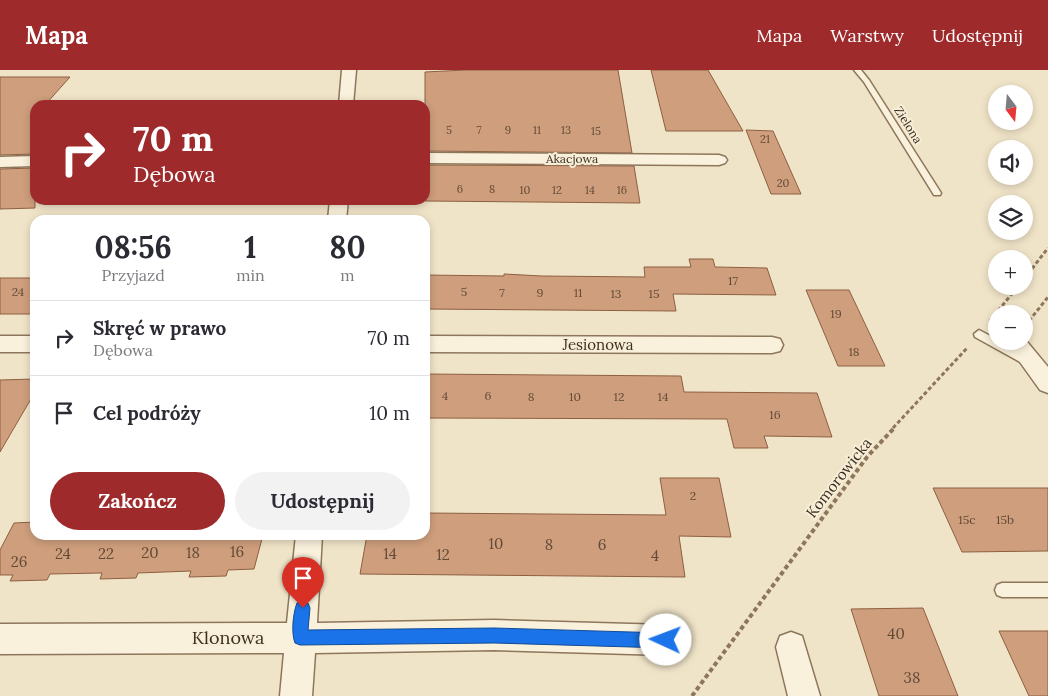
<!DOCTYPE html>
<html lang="pl">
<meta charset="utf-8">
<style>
body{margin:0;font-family:Lora,serif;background:#f2f2f3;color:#2b2b33;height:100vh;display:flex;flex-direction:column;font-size:19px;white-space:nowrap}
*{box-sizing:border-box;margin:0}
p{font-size:16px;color:#7c7c81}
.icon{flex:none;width:28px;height:28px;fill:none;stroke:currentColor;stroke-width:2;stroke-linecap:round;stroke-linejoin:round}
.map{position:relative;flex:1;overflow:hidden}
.details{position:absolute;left:30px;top:145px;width:400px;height:325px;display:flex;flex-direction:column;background:#fff;border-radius:15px;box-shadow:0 2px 8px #0003}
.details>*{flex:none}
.guide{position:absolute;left:30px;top:30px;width:400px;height:105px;border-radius:15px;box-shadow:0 2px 8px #0003;background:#9e2a2b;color:#fff;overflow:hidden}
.needle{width:32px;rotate:164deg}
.tools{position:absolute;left:988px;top:15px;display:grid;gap:10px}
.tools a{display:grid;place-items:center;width:45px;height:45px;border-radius:50%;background:#fff;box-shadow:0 2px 8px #0003;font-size:25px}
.pin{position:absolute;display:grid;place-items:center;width:42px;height:42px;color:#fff;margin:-51px -21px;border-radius:50% 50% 50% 0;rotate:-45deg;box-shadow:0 0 5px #0007}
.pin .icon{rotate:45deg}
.me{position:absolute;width:55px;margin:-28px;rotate:272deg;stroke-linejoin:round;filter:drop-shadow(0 0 4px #0008)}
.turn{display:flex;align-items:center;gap:18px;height:105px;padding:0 20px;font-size:22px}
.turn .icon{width:65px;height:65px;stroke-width:2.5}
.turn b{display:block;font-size:35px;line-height:42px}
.eta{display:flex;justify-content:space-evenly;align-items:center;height:85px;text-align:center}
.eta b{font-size:30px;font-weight:800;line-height:35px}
.cta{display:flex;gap:10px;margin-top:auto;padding:10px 20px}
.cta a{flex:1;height:58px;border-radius:30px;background:#9e2a2b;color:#fff;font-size:20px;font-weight:800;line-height:58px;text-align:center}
.cta a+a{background:#f2f2f3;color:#2b2b33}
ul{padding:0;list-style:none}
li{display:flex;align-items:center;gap:15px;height:75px;padding:0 20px;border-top:1px solid #e1e1e2}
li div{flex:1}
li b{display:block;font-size:19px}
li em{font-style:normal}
header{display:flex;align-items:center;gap:30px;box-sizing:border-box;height:70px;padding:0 25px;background:#9e2a2b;color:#fff}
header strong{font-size:24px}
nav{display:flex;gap:28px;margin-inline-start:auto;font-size:18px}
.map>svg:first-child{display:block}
.building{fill:#cf9f7d;stroke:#8d5f41}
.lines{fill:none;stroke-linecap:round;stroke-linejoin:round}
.lane-casing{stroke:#8d765c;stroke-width:3}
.street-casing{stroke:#8d765c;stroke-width:3}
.path-far1{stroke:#8d765c;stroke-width:3;stroke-dasharray:4 2.5;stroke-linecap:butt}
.path{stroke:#8d765c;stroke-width:4;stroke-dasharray:4.5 3;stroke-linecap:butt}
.lane{fill:#faf1dc;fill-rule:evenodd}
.street{fill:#faf1dc;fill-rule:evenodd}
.route{fill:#1a73e8;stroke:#114b97}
.labels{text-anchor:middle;stroke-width:4;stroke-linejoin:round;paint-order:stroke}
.far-number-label{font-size:11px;fill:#624a37}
.far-street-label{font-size:12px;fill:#3d2e20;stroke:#f7eed8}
.number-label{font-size:12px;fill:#624a37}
.street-label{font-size:15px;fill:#3d2e20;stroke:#f7eed8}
.near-number-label{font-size:15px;fill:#624a37}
.near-street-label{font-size:18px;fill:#3d2e20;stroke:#f7eed8}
</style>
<header>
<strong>Mapa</strong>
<nav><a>Mapa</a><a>Warstwy</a><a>Udostępnij</a></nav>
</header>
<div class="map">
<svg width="1048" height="626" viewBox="0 0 1048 626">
<rect width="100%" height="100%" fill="#f0e4c8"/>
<g class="building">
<path d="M465 0H618L632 83 425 81V2Z"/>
<path d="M651 0H708L743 61H666Z"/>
<path d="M0 7H70L45 35H35V84L0 85Z"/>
<path d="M746 60 773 61 801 124H771Z"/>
<path d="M425 95 634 96 640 133 425 131Z"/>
<path d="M35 98V138L0 139V99Z"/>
<path d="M689 189H713L715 197 767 198 776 225 673 224 676 241 425 239V205L504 206V204L542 206 645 207 644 197H691Z"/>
<rect x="0" y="208" width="35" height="36"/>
<path d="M806 220H849L885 296H838Z"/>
<path d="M425 304 681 306 684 322 817 323 832 367 764 366 768 378H734L727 349 425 348Z"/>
<path d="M35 309V322L0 382V310Z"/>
<path d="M660 408H719L731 467 679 466 685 507 360 504 367 465H425V443L666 445Z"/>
<path d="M933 418H1048V481L962 482Z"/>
<path d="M35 452V465H263L254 499 228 500 226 506 189 507 191 501 138 503 136 508 100 509 102 503 50 504 47 510 10 511 13 505H0V480L14 453Z"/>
<path d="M923 538 958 626H879L851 539Z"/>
<path d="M999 561H1048V626H1029Z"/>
</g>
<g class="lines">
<g class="lane-casing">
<g id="lane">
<path d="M854 0H861L869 10 941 123 940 125H934L864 12Z"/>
<path d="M979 260 996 269V271H1001L1030 287 1031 290 1030 293H1022L975 267 974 264Z"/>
<path d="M1002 513H1048V527H1002L997 525 995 520 997 515Z"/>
</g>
</g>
<g class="street-casing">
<g id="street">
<path d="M342 0H356L353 35H339Z"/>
<path d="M425 83 719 85 725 87 727 90 725 93 719 95 425 93Z"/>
<path d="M35 86V96L0 97V87Z"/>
<path d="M330 130H348L346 150H328Z"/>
<rect x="0" y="266" width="35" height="16"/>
<path d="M425 266 772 267 780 269 783 275 780 281 772 283 425 282Z"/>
<path d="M1024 268 1048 297V323L1040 320 1007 274 1009 271H1024Z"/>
<path d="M296 465H322L317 553 494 550 666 555 677 559 681 570 677 581 666 585 494 580 315 583 312 626H280L284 583 0 584V554L287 553Z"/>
<path d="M791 562 802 566 820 626H788L776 577 780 566Z"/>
</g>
</g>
<g class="path-far1">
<path d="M1024 209 1048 178"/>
<path d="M990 251 1018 216"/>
<path d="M1025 256 1048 227"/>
<path d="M893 358 968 277"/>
</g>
<path class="path" d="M692 626 867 387 895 357"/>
<use href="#lane" class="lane"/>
<use href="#street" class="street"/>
</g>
<path class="route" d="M303 531 308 533 310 538 308 560 494 558 666 563 671 565 674 570 671 576 666 578 494 573 300 575 295 573C291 563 293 543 297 533Z"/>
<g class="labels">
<g class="far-number-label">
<text x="449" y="64">5</text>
<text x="479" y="64">7</text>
<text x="508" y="64">9</text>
<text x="537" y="64">11</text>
<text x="566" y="64">13</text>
<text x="596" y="65">15</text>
<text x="765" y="73">21</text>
<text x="783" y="117">20</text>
<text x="460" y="123">6</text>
<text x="492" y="123">8</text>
<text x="525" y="124">10</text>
<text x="557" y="124">12</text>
<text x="590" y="124">14</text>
<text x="622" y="124">16</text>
</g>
<g class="far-street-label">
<text transform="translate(908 55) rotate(58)" y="4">Zielona</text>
<text x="572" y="93">Akacjowa</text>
</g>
<g class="number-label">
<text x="733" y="215">17</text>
<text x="18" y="226">24</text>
<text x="464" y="226">5</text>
<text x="502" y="227">7</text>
<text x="540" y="227">9</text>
<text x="578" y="227">11</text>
<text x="616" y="228">13</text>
<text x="654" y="228">15</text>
<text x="836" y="248">19</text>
<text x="854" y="286">18</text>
<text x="445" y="330">4</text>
<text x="488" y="330">6</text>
<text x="531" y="331">8</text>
<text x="575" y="331">10</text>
<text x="619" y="331">12</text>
<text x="663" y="331">14</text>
<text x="775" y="349">16</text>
<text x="693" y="430">2</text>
<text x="967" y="454">15c</text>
<text x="1005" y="454">15b</text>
</g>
<g class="street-label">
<text x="598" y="280">Jesionowa</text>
<text transform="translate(839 408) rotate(-52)" y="5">Komorowicka</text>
</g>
<g class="near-number-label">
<text x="496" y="479">10</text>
<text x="549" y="480">8</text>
<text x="602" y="480">6</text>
<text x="237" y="487">16</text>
<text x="150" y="488">20</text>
<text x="193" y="488">18</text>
<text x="63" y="489">24</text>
<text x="106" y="489">22</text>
<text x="390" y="489">14</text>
<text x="443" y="490">12</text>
<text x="655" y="491">4</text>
<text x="19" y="497">26</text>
<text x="896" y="569">40</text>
<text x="912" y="613">38</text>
</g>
<g class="near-street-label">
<text x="228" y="574">Klonowa</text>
</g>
</g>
</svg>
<div class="tools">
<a><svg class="needle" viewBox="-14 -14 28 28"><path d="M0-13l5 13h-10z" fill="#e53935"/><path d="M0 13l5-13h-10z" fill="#7c7c81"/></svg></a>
<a><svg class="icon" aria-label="sound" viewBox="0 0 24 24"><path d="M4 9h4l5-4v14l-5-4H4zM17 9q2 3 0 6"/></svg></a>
<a><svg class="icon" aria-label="layers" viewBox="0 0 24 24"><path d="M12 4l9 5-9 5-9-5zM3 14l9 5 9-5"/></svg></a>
<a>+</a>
<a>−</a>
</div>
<div class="pin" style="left:303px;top:538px;background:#d93025"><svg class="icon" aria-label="arrive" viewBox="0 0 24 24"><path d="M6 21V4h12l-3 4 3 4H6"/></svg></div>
<svg class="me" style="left:666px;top:570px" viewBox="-20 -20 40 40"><circle r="19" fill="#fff"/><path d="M0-13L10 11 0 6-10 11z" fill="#1a73e8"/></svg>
<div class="guide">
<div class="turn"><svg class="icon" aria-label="right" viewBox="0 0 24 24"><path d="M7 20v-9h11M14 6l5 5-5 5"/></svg><div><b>70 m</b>Dębowa</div></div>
</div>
<section class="details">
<div class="eta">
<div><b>08:56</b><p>Przyjazd</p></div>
<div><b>1</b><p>min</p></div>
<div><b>80</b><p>m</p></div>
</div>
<ul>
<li><svg class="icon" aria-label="right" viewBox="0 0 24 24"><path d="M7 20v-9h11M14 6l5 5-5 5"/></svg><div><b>Skręć w prawo</b><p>Dębowa</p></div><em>70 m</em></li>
<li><svg class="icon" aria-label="arrive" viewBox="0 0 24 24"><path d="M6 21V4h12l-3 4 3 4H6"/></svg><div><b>Cel podróży</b></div><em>10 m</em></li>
</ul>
<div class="cta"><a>Zakończ</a><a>Udostępnij</a></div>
</section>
</div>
